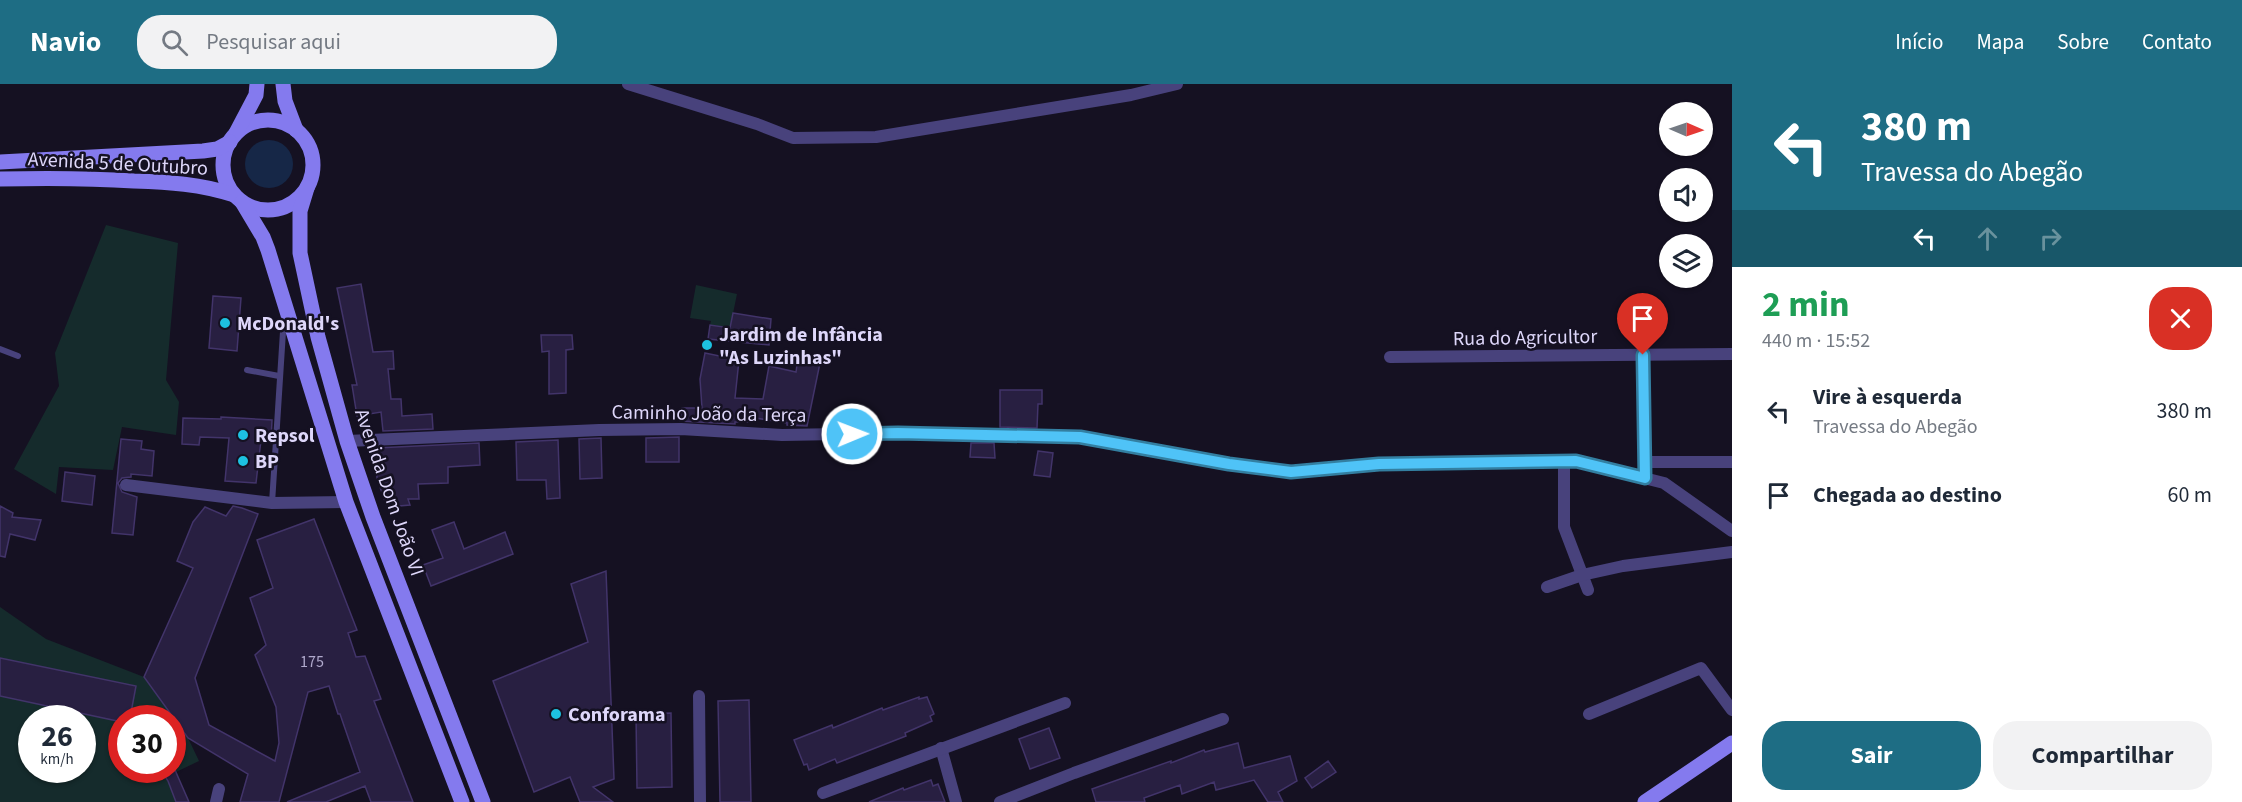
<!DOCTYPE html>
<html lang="pt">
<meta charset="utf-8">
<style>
body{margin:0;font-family:"Source Sans 3",sans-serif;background:#f2f2f3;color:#1f2937;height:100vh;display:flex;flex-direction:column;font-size:22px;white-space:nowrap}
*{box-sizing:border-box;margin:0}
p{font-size:20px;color:#747a83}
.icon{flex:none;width:33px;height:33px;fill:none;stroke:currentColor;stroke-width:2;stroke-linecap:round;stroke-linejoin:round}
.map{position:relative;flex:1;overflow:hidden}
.sheet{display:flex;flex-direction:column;background:#fff;width:510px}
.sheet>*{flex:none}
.banner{background:#1e6d84;color:#fff;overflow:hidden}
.needle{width:39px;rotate:92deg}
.tools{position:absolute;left:1659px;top:18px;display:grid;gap:12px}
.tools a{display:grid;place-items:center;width:54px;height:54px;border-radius:50%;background:#fff;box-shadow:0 2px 4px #0004;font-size:30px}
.speed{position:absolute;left:18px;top:621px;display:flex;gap:12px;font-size:30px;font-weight:700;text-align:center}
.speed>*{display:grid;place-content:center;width:78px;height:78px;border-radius:50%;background:#fff;box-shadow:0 2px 4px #0004;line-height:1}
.speed small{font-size:15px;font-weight:400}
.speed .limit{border:9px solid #d22;background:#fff;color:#111}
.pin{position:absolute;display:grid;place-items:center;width:51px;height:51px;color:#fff;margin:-62px -26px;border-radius:50% 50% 50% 0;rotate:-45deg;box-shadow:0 0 6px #0007}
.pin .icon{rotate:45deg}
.me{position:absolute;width:66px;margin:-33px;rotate:89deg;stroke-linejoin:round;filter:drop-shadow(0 0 4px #0008)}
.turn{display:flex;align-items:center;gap:21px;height:126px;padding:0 30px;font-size:27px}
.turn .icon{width:78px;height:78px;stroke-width:2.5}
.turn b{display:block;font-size:42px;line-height:51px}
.lanes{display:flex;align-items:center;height:57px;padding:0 30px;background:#0003;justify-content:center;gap:30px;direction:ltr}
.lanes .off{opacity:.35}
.round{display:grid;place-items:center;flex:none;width:63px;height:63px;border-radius:24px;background:#f2f2f3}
.overview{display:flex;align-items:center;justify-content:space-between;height:102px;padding:0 30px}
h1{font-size:36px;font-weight:700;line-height:45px;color:#1e9e55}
.primary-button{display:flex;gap:12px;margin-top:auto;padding:12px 30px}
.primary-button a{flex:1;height:69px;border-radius:24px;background:#1e6d84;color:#fff;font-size:24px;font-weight:700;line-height:69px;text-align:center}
.primary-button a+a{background:#f2f2f3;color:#1f2937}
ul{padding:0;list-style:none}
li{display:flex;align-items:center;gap:18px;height:84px;padding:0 30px}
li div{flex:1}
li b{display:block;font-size:22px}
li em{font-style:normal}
header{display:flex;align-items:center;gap:36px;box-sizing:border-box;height:84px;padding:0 30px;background:#1e6d84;color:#fff}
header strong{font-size:28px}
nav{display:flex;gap:33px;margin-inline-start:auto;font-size:21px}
.search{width:420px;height:54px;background:#f2f2f3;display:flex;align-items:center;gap:15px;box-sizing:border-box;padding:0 21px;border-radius:24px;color:#747a83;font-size:22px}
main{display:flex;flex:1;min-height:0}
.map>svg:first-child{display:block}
.green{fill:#152b2c;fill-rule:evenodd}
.water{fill:#162747}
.building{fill:#281f41;stroke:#42346a;stroke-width:1.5}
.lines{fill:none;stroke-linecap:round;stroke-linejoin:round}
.service{stroke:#48427c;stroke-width:6}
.minor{stroke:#48427c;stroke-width:12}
.secondary{stroke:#847aee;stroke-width:15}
.route-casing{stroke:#337fa1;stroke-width:15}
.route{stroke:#4fc3f7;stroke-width:10}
.poi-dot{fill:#1dc1e1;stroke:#151122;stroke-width:2}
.labels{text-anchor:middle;stroke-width:5;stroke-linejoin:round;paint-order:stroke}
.number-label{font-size:16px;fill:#b0a9cc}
.street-label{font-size:20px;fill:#ded7fa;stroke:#151122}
.poi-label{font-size:20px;font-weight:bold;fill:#ded7fa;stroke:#151122;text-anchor:start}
</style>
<header>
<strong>Navio</strong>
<div class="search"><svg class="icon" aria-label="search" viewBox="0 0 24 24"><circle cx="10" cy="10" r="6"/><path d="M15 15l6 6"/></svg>Pesquisar aqui</div>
<nav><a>Início</a><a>Mapa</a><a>Sobre</a><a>Contato</a></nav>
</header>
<main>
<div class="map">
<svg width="1732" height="718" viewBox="0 0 1732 718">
<rect width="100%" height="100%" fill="#151122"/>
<g class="green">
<path d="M106 141 178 159 166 296 179 318 176 351 122 343 113 386 59 383 56 410 14 385 59 302 55 269Z"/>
<path d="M696 201 737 210 730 244 710 241 711 237 690 234Z"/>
<path d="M0 523 46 555 144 593 188 654 199 677 176 688 189 718H0ZM32 634H82V686H32ZM122 634H172V686H122Z"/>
</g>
<circle class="water" cx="269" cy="80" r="24"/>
<g class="building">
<path d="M361 200 373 268 393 267 394 285H388L391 315H401L402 332 432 330 433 345 383 347 381 328 357 332 352 301H357L337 204Z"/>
<path d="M213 212 241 214 237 267 209 264Z"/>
<path d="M733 229 771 235 769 261 708 255 710 241 730 244Z"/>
<path d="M541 251H572L573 265 566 266V309L549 310V267L542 268Z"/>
<path d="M705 269 739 276 735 314 763 315 769 282 796 288 798 274 820 279 807 342 787 341V339L749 333V338H735V340L680 337 682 324H702L700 295Z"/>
<path d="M1000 306H1042V320H1038L1037 344 1000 343Z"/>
<path d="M221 333 272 336 271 356H261L256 399 225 397 229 354 200 353 199 361 182 360 183 334 221 335Z"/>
<path d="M679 353V378H646V354Z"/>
<path d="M601 354 602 394 580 395 579 355Z"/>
<path d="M121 355 142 357 141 365 154 367 152 392 131 390V393L122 394 118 399 122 408 137 413 133 451 112 449Z"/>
<path d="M558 356 560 414 547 415 546 396H517L516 358Z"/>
<path d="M479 359 480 381 448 383V399L418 400 419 415H408L410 421 387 423 377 394 376 364Z"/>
<path d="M971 359H994L995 374 970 373Z"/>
<path d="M1038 367 1053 369 1050 393 1034 391Z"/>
<path d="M65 388 95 392 92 421 62 417Z"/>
<path d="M0 422 13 429 12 433 41 436 35 456 10 450 5 473 0 472Z"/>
<path d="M233 422 242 424 258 430 195 594 209 641 275 677 279 659 276 623 255 571 266 561 250 514 273 504 257 456 314 435 357 546 348 549 356 573 365 572 381 615 374 617 413 718H371L365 702 326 718H287L360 688 340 630H338L329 602 308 608 279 718H240L248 690 188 654 144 593 193 484 177 477 193 438 205 423 226 432Z"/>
<path d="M454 438 464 465 505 448 513 470 431 502 423 481 443 474 432 446Z"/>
<path d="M606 487 614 695 593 703 613 718H580L570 693 534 708 493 597 588 558 571 500Z"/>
<path d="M0 574 136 602 130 634H122V638L0 612Z"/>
<path d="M919 613V615L927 613 934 630 930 632 932 637 905 649 906 652 837 679 835 675 809 686 807 680 804 681 794 656 832 641 833 644 882 624 883 626Z"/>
<path d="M749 616 751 718H720L718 617Z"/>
<path d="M671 629 672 703 637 704 636 630Z"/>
<path d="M1049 644 1060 674 1030 685 1019 655Z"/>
<path d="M1238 659 1244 684 1290 672 1297 697 1278 708 1283 718H1268L1254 696 1216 706 1214 698 1182 710 1180 701 1144 714 1145 718H1096L1092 705 1171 677V679L1204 666 1205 668Z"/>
<path d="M1328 677 1336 688 1312 704 1305 694Z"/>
<path d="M161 686H175L189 718H176L168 697Z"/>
<path d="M931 696 933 702 938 700 945 718H869L903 704 904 706Z"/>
</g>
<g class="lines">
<g class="service">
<path d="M0 265 18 272"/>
<path d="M247 286 279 292"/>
<path d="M272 419 284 232"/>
</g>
<g class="minor">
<path d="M628 0 757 40 793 54 876 53 1131 11 1177 0"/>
<path d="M1643 271 1645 394"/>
<path d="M1390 273 1732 270"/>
<path d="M347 357 599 346 681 345 782 351 898 349 1080 353 1229 380 1291 388 1379 380 1576 377 1664 399 1732 447"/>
<path d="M1564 377V443L1588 506"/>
<path d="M1645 378H1732"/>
<path d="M126 401 272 419 346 418"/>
<path d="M1547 503 1582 491 1623 482 1732 468"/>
<path d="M699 612 700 718"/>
<path d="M1589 630 1701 584 1732 626"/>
<path d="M941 664 956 718"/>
<path d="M823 709 1065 619"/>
<path d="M216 718 219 705"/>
<path d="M1000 718 1074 689 1223 635"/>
</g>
<g class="secondary">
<path d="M283 0 285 17 296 46"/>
<circle cx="268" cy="81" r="45"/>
<path d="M236 49 256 11 257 0"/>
<path d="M0 78 203 67 217 65 230 58"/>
<path d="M0 95C45 94 89 94 134 97 168 98 201 100 234 111"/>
<path d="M307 104 300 127V169L318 253 347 357 373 433 483 718"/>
<path d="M242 118 263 153 268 166 346 418 462 718"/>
<path d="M1645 718 1732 659"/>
</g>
</g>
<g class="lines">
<g class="route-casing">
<path id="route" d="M852 350 898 349 1080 353 1229 380 1291 388 1379 380 1576 377 1645 394 1643 271"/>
</g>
<use href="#route" class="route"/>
</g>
<g class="poi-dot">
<circle cx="225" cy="239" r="6"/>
<circle cx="707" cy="261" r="6"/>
<circle cx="243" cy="351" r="6"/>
<circle cx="243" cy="377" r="6"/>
<circle cx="556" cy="630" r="6"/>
</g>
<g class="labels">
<g class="number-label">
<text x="312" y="583">175</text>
</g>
<g class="street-label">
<text transform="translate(118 79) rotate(3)" y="7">Avenida 5 de Outubro</text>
<text transform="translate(1525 253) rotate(-1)" y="7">Rua do Agricultor</text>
<text transform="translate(709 329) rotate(1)" y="7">Caminho João da Terça</text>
<text transform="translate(390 408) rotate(71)" y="7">Avenida Dom João VI</text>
</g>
<g class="poi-label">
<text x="237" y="246">McDonald's</text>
<text x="719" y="257">Jardim de Infância<tspan x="719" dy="23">"As Luzinhas"</tspan></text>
<text x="255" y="358">Repsol</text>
<text x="255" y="384">BP</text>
<text x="568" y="637">Conforama</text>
</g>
</g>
</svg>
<div class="tools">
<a><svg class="needle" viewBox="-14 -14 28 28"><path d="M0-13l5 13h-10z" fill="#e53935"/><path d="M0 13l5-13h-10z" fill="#747a83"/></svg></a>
<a><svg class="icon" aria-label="sound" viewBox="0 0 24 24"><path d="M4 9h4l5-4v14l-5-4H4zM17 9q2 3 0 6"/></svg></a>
<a><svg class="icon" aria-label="layers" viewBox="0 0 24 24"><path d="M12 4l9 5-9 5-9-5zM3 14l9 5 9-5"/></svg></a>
</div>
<div class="speed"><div>26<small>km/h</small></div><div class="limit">30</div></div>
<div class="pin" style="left:1643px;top:271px;background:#d93025"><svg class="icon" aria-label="arrive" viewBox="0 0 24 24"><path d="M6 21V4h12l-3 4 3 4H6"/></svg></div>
<svg class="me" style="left:852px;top:350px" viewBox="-20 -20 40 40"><circle r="17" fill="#4fc3f7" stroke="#fff" stroke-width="3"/><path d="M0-11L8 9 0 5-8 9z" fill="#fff"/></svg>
</div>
<section class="sheet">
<div class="banner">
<div class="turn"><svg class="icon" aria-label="left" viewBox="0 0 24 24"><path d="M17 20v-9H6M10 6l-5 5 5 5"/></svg><div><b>380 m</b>Travessa do Abegão</div></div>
<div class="lanes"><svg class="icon" aria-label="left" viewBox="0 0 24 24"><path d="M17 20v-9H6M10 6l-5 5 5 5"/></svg><svg class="icon off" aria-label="ahead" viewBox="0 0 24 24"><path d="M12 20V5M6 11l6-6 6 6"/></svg><svg class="icon off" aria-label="right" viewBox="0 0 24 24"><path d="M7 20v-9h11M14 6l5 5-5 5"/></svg></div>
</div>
<div class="overview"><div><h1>2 min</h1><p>440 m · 15:52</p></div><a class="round" style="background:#d93025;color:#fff"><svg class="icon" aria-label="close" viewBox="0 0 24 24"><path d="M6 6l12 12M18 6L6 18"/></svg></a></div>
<ul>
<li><svg class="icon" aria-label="left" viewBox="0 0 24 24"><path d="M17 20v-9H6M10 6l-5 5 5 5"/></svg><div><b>Vire à esquerda</b><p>Travessa do Abegão</p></div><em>380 m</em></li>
<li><svg class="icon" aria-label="arrive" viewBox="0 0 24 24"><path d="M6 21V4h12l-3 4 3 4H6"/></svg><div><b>Chegada ao destino</b></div><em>60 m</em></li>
</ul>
<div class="primary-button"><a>Sair</a><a>Compartilhar</a></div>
</section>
</main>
